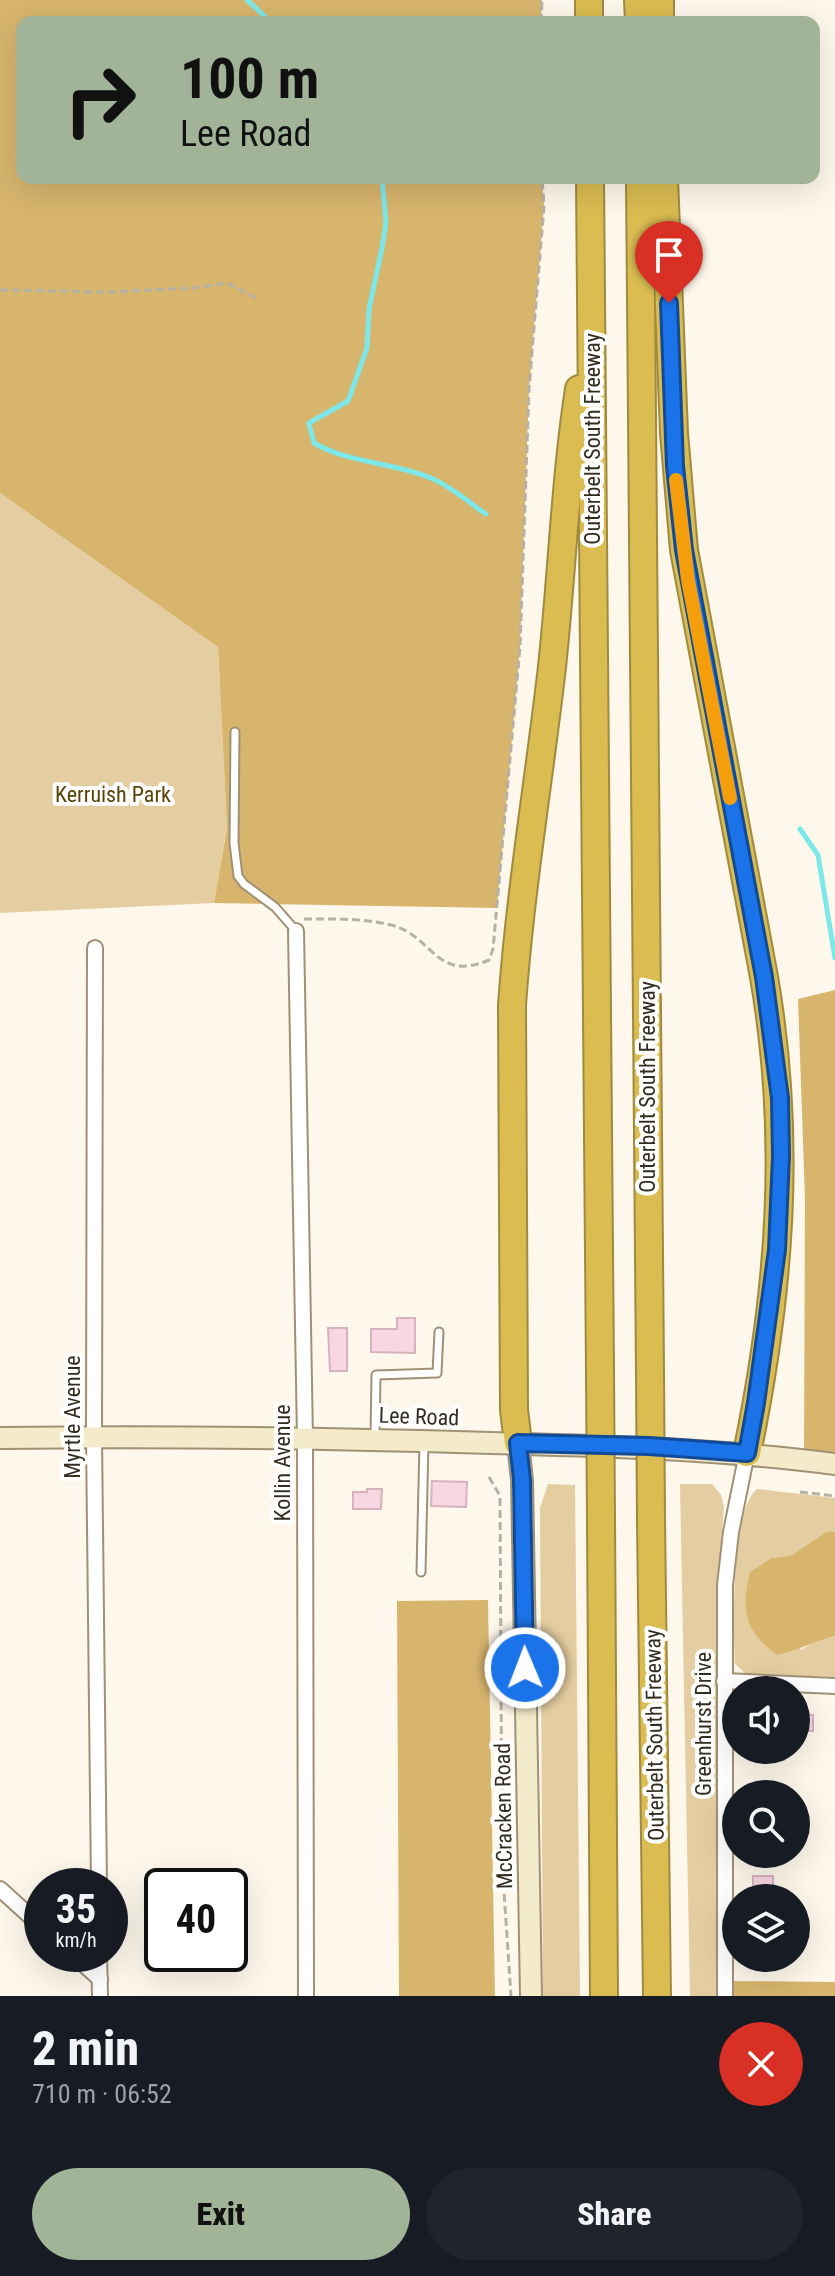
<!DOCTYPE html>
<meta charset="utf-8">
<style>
body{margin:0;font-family:"Roboto Condensed",sans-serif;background:#20242c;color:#f1f3f6;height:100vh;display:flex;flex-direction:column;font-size:30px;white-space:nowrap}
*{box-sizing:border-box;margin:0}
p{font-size:26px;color:#9ea1a6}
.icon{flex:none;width:44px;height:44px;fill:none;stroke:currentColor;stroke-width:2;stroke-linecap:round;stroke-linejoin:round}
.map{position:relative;height:1996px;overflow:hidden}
.drawer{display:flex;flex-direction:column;background:#171b24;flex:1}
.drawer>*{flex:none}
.hud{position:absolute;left:16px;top:16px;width:804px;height:168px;border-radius:16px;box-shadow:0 8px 32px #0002;background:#a2b497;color:#111;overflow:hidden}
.buttons{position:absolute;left:722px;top:1676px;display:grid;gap:16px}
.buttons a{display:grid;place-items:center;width:88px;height:88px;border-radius:50%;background:#171b24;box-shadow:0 8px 32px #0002;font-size:40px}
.speed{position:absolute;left:24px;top:1868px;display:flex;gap:16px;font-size:40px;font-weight:700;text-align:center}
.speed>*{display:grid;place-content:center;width:104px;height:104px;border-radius:50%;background:#171b24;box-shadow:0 8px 32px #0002;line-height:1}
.speed small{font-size:20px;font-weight:400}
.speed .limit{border:4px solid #111;border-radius:12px;background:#fff;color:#111}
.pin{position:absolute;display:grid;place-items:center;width:68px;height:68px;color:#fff;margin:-82px -34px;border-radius:50% 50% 50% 0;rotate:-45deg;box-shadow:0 0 8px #0007}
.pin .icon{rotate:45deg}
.me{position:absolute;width:88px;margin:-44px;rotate:359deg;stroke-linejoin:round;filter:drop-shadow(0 0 6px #0008)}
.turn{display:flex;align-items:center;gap:28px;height:168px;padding:0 32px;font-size:36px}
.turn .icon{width:104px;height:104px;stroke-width:2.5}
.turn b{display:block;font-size:56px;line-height:68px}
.round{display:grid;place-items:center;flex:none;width:84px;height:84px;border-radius:42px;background:#20242c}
.head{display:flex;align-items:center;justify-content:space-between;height:136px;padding:0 32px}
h1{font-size:48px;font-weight:800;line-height:60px}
.primary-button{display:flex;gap:16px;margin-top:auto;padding:16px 32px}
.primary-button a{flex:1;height:92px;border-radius:48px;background:#a2b497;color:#111;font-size:32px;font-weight:800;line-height:92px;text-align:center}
.primary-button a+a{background:#20242c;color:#f1f3f6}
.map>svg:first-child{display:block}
.green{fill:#e4cda0}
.forest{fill:#d7b56d}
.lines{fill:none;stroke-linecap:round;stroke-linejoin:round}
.stream{stroke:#7de8e9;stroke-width:5}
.building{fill:#f8d7e2;stroke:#d6b2bf;stroke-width:2}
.lane-casing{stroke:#a09174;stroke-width:11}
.street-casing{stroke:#a09174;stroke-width:18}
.secondary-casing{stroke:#a09174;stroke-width:24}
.highway-casing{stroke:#a08a40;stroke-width:30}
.path{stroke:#b7b0a4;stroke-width:3;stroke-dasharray:8 4;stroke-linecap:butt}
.lane{stroke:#fff;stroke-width:7}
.street{stroke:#fff;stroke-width:14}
.secondary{stroke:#f4ebcb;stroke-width:20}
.highway{stroke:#dabc51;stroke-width:26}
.highway-bridge-casing{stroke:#a08a40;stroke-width:30;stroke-linecap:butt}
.highway-bridge{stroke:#dabc51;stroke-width:26}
.route-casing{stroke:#114b97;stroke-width:20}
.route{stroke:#1a73e8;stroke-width:14}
.slow{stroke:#f59e0b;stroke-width:14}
.labels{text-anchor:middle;stroke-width:8;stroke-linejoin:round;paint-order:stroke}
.street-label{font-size:22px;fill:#332d20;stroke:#fff}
.park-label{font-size:22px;fill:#5a4307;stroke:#fff}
</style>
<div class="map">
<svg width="835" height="1996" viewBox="0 0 835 1996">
<rect width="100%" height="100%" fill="#fef7eb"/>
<g class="green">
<path d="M0 493 218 647 227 828 214 903 0 913Z"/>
<path d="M548 1484 575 1485 580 1996H543L540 1508Z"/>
<path d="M680 1484H712L721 1495 724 1507 717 1594 719 1996H690Z"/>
<path d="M757 1489 835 1498V1532H826L792 1555 772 1558 801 1650 817 1640 835 1636V1677L746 1674 735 1664C733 1630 731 1509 757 1489Z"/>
</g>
<g class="forest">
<path d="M0 0H542L541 22H22V178H542L544 206 529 389 520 647 497 908 214 903 227 828 218 647 0 493Z"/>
<path d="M835 990V1464L804 1460 805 1198 798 999Z"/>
<path d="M826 1532H835V1636C814 1641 797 1651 777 1655 744 1631 741 1610 750 1572L772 1558 792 1555Z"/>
<path d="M488 1600 495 1996H399L397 1601Z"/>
<path d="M732 1981 835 1982V1996H732Z"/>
</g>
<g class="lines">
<g class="stream">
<path d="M247 0 271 22"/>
<path d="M382 178 386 223 382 248 369 309 367 348 348 401 309 423 314 443C350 464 395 462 433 479 452 487 469 503 486 514"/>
<path d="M800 829 818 855 835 958"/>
</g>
</g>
<g class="building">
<path d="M397 1318H415V1353L371 1352V1329H397Z"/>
<path d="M328 1328H347V1371H330Z"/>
<path d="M432 1481 467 1482 466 1507 431 1506Z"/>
<path d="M367 1489H382L381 1509H353V1492H367Z"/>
<path d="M802 1715H813V1731H803Z"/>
<path d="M754 1750H784V1760L760 1761V1754H754Z"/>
<rect x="753" y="1876" width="20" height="12"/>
</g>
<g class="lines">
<g class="lane-casing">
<g id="lane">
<path d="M235 732 234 843 238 876 244 884 275 907 296 931"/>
<path d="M375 1437 376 1375 437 1373 439 1332"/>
<path d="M421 1572 424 1442"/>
</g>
</g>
<g class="street-casing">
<g id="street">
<path d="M296 931 305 1438 306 1996"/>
<path d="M95 948 94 1437 99 1886"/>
<path d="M724 1681 835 1686"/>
<path d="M0 1889 42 1927"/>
<path d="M72 1954 100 1979"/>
<path d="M99 1954 100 1996"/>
<path d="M725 1996V1585L731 1532 747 1453"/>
</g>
</g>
<g class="secondary-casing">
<g id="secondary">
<path d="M0 1438C164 1436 327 1438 491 1443 606 1446 720 1449 835 1464"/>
<path d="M518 1443 522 1480 531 1996"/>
</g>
</g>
<g class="highway-casing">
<g id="highway">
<path d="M589 0V22"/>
<path d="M638 0 639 22"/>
<path d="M660 0V22"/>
<path d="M590 178 600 1371"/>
<path d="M640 178 650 1373"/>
<path d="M664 178 674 433 684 550 764 977C792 1139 780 1293 747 1453"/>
<path d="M518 1443 514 1410 512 1005C520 892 539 780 552 667 562 574 565 481 579 389"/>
<path d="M601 1519 604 1996"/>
<path d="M651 1520 657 1996"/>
</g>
</g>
<g class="path">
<path d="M541 22 542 0"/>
<path d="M0 290 108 292 194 288 227 283 258 299"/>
<path d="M304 919C333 919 363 918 391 925 433 935 435 983 489 960L493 949 520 647 529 389 544 206 542 178"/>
<path d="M489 1477 500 1496 502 1861 511 1996"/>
<path d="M800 1492 835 1496"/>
</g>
<use href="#lane" class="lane"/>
<use href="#street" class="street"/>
<use href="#secondary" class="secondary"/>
<use href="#highway" class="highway"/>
<g class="highway-bridge-casing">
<g id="highway-bridge">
<path d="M600 1371 601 1519"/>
<path d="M650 1373 651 1520"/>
</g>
</g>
<use href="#highway-bridge" class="highway-bridge"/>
</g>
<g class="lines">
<g class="route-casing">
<path id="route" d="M525 1668 522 1480 518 1443 649 1446 747 1453 756 1403 777 1250 781 1156 780 1098 764 977 684 550 675 466 669 303"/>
</g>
<use href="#route" class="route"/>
<path class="slow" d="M676 480 688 580 730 798"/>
</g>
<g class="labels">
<g class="street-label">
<text transform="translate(592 439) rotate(-90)" y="8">Outerbelt South Freeway</text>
<text transform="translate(647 1087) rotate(-90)" y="8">Outerbelt South Freeway</text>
<text transform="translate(419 1416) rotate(2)" y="8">Lee Road</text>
<text transform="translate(72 1417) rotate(-90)" y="8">Myrtle Avenue</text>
<text transform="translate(282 1463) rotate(-90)" y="8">Kollin Avenue</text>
<text transform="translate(703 1724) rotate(-90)" y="8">Greenhurst Drive</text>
<text transform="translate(654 1735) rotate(-91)" y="8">Outerbelt South Freeway</text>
<text transform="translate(503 1816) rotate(-91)" y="8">McCracken Road</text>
</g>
<g class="park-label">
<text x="113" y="802">Kerruish Park</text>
</g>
</g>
</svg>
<div class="buttons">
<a><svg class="icon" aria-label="sound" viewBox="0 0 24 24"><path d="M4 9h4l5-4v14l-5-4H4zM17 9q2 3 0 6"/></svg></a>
<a><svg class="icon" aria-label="search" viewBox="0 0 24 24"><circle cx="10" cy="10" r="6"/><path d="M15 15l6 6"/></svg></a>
<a><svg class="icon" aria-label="layers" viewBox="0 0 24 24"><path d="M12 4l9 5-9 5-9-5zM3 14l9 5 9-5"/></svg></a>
</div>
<div class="speed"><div>35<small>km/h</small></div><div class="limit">40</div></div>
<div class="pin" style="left:669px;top:303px;background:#d93025"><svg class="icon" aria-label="arrive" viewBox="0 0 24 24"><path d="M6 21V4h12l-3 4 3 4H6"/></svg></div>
<svg class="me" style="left:525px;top:1668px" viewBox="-20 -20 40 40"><circle r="17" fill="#1a73e8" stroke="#fff" stroke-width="3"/><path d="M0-11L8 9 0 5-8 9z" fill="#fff"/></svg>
<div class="hud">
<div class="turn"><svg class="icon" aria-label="right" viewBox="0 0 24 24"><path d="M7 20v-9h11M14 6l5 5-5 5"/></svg><div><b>100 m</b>Lee Road</div></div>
</div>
</div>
<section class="drawer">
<div class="head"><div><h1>2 min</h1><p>710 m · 06:52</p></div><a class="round" style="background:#d93025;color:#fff"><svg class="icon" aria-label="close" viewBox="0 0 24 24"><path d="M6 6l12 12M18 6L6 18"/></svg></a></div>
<div class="primary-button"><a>Exit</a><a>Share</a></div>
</section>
